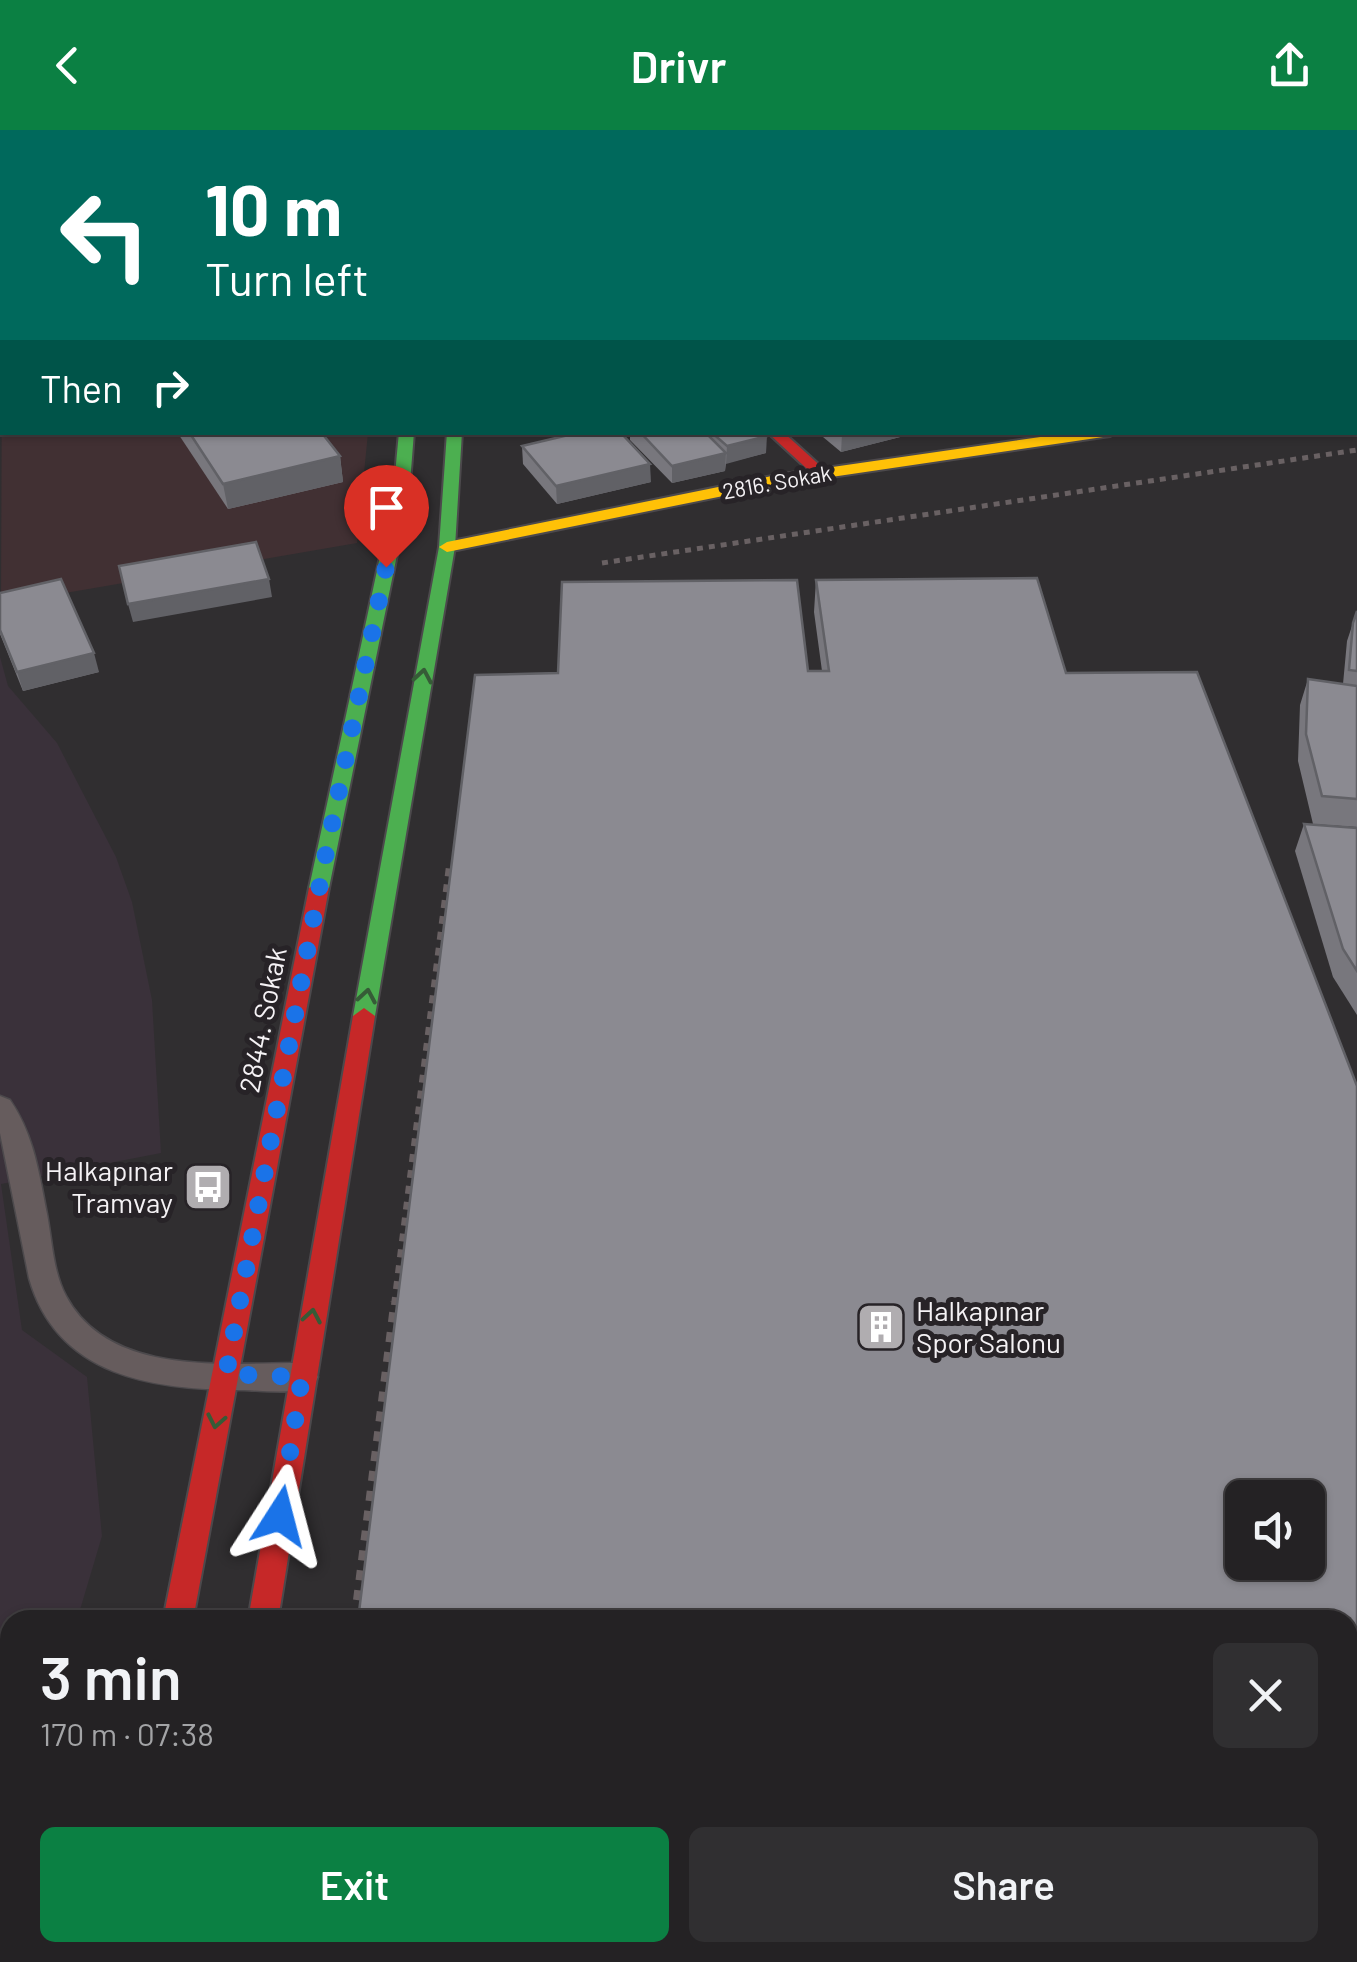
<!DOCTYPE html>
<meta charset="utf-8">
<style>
body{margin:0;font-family:Barlow,sans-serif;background:#302f31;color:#f1f3f6;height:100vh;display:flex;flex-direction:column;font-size:38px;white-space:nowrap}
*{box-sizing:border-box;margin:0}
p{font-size:32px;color:#a3a4a6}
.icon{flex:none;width:55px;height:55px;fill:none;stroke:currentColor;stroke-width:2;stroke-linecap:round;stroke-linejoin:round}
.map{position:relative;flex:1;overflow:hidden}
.sheet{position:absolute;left:0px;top:1480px;width:1358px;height:352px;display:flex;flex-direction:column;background:#242224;border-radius:30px 30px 0 0;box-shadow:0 2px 8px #0004,0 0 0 2px #413f41}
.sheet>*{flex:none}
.top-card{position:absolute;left:0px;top:0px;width:1358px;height:305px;box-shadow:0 2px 8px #0004,0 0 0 2px #413f41;background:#00695c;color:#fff;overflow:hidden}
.controls{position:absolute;left:1225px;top:1350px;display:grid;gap:20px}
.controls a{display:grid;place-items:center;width:100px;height:100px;border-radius:15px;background:#242224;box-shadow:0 2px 8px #0004,0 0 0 2px #413f41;font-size:50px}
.pin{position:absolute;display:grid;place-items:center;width:85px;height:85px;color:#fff;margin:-102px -42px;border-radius:50% 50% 50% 0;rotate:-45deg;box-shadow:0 0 10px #0007}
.pin .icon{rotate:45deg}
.me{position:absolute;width:110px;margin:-55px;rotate:9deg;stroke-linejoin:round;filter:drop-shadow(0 0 8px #0008)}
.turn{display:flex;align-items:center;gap:35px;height:210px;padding:0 40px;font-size:45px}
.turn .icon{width:130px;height:130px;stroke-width:2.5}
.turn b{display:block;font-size:70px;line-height:85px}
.then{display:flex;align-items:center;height:95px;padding:0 40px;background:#0003;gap:20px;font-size:38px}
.round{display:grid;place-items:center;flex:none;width:105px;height:105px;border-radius:15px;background:#302f31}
.summary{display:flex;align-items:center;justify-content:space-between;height:170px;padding:0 40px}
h1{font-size:60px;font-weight:600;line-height:75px}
.action{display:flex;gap:20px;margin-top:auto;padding:20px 40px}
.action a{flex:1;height:115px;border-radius:15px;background:#0b8043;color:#fff;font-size:40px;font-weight:600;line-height:115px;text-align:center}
.action a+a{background:#302f31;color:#f1f3f6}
header{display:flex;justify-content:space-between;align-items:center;height:130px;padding:0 40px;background:#0b8043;color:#fff;font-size:45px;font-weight:600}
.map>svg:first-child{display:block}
.built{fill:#3a313a}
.education{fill:#413033}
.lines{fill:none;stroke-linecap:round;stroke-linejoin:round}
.lane-casing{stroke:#4c494c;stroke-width:3}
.street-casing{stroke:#4c494c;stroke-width:4}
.fast-casing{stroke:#4c494c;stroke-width:4}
.slow-casing{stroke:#4c494c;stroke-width:4}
.jam-casing{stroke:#4c494c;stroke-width:4}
.path-far2{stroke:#696163;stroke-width:5;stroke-dasharray:6 6;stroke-linecap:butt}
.path-far1{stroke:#696163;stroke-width:6;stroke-dasharray:8 8;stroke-linecap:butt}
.path{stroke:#696163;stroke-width:9;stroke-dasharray:10 10;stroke-linecap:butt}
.lane{fill:#665c5d;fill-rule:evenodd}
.street{fill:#665c5d;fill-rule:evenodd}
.fast{fill:#4caf50;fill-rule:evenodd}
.slow{fill:#ffc107;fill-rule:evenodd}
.jam{fill:#c62828;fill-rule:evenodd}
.rail-casing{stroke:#6c6567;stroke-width:6}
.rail{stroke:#272327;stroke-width:4;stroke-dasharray:12;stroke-linecap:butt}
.wall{fill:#78777d}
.shaded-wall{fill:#616166}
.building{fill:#8b8a91;stroke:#616166;stroke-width:2.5;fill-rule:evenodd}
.oneway{stroke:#365b37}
.route{stroke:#1a73e8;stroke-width:18;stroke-dasharray:0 32.4}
.labels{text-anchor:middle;stroke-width:10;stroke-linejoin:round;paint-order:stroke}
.far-street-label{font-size:22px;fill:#f5f2f5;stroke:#272327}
.street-label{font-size:28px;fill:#f5f2f5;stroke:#272327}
.poi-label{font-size:28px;fill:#f5f2f5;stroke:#272327;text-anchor:end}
</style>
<header><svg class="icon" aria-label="back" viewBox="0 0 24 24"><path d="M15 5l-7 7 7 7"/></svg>Drivr<svg class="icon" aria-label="share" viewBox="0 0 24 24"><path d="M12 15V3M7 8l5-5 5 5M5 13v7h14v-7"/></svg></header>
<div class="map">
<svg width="1357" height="1832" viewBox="0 0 1357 1832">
<rect width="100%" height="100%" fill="#302e30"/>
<path class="built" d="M0 527 8 556 57 613 116 727 132 772 152 870 161 1023 1 1054 22 1200 87 1247 102 1406 77 1490H10V1719L0 1753Z"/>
<path class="education" d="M2 219V302L368 303 357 413 1 474Z"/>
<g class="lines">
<g class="lane-casing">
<path id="lane" d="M0 966 10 970C34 1005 39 1043 47 1084 52 1110 53 1142 66 1166 109 1247 225 1233 302 1233L313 1237 318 1247 313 1257C292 1264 267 1261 244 1260 154 1260 57 1247 29 1148L0 1003Z"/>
</g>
<g class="street-casing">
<g id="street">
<path d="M864 0H893L894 2H866Z"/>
<path d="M1091 0H1120L1121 2H1093Z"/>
<path d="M1313 0H1343L1344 2H1315Z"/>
<rect x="1355" y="44" width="2" height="16"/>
</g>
</g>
<g class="fast-casing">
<g id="fast">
<rect x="1355" y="269" width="2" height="8"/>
<path d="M399 302H414L409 366 329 758 319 765 309 758 393 366Z"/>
<path d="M447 302H462L455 417 375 886 364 894 353 886 439 417Z"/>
</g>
</g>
<g class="slow-casing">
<g id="slow">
<path d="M1075 302H1117L1110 306 777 355 447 422 439 417 447 412 777 345Z"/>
<path d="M98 1822H132L130 1832H96Z"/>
<path d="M194 1822H228L227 1832H193Z"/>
</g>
</g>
<g class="jam-casing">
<g id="jam">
<path d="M767 302H783L826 341V347H816Z"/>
<path d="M319 751 329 758 193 1490H163L309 758Z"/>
<path d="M364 878 375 886 278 1490H248L353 886Z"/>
</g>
</g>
<path class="path-far2" d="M602 433 1357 320"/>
<path class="path-far1" d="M394 1175 449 736"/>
<g class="path">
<path d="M355 1490 395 1172"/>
<path d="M312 1832 313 1822"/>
</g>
<use href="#lane" class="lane"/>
<use href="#street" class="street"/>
<use href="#fast" class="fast"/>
<use href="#slow" class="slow"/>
<use href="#jam" class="jam"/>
<g class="rail-casing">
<g id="rail">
<path d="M96 2 103 0"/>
<path d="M199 2 204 0"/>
<path d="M224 2 229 0"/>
<path d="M545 2 555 0"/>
<path d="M623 2 633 0"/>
</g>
</g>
<use href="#rail" class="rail"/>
</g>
<g class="wall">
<path d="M1012 0H1099L1103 2H1012Z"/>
<path d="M1130 0H1312L1317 2H1130Z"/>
<path d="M177 302H321L340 326 343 352 228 379Z"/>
<path d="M630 302H763L766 323 726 333 725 341 672 353 630 310Z"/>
<path d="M817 302H908V305L841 322Z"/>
<path d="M522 316 651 352 557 374 523 334Z"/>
<path d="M1037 448 572 1822 808 541H822L814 482 816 450Z"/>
<path d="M0 463 99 542 23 561 0 504Z"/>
<path d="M1357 481V697L1313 694 1298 631 1300 575 1308 549 1343 554 1347 511Z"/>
<path d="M1304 694 1357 698V885L1333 847 1295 721Z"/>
</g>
<g class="shaded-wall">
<path d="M0 270H2V296L0 297Z"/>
<path d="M851 302H908V305L841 322 842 305Z"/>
<path d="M767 306 766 323 726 334 727 316Z"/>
<path d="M726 323 725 341 672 353V336Z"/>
<path d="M340 326 343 352 228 379 223 354Z"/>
<path d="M650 334 651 352 557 374 556 356Z"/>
<path d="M269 449 272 467 133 492 128 474Z"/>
<path d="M94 523 99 542 23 561 17 542Z"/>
</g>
<g class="building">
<path d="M790 0H843L847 2H793Z"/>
<path d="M904 0H928L915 2H908Z"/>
<path d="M944 0H1000L1004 2H930Z"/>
<path d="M1035 0H1099L1103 2H1039Z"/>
<path d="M1138 0H1201L1204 2H1145Z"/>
<path d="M1211 0H1249L1254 2H1199Z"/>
<path d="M1260 0H1312L1317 2H1265Z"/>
<path d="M1355 124 1357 125V148H1355Z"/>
<path d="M1357 160V177L1355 178V161Z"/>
<path d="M1355 206 1357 207V227L1355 228Z"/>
<rect x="0" y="239" width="2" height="31"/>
<path d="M189 302H321L340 326 223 354Z"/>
<path d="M581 302H620L650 334 556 356 522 316Z"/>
<path d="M640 302H705L726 323 672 336Z"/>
<path d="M711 302H763L767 306 727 316Z"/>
<path d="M256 412 269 449 128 474 119 436Z"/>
<path d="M1037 448 1066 543 1197 542 1357 956V1832H571L572 1822H1348V1490H358L475 545 558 543 562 452 797 450 808 541H829L816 450ZM1242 1368H1308V1432H1242Z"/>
<path d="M61 449 94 523 17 542 0 500V463Z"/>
<path d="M1357 481V541L1349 540 1353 493Z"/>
<path d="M1308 549 1357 556V669L1322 666 1306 604Z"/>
<path d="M1304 694 1357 698V841L1343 819Z"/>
</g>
<defs><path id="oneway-chevron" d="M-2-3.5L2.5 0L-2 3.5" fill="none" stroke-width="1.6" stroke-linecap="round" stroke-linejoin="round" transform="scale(2.5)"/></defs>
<g class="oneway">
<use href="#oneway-chevron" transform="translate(423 546) rotate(-80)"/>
<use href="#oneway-chevron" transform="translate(367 866) rotate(-80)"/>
<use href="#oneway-chevron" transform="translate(312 1186) rotate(-80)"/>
<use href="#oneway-chevron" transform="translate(216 1291) rotate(101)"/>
</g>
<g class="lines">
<path class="route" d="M280 1386 302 1247 226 1244 326 723 386 437"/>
</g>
<defs>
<g id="bus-square" transform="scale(2.5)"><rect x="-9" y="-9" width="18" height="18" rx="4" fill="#b0adb0" stroke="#272327"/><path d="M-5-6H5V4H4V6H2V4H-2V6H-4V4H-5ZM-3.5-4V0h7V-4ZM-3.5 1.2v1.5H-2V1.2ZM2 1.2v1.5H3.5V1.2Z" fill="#fff"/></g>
<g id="building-square" transform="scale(2.5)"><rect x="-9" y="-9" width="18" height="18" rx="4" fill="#b0adb0" stroke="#272327"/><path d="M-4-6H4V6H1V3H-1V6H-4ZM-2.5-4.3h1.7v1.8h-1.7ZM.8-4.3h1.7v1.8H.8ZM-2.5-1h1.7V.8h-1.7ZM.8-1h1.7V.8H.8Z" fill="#fff"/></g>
</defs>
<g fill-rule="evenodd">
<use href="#bus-square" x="208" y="1057"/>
<use href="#building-square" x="881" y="1197"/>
</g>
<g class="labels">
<g class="far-street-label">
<text transform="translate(777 352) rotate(-10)" y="8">2816. Sokak</text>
</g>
<g class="street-label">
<text transform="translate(263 890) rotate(-79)" y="10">2844. Sokak</text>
</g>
<g class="poi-label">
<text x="173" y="1051">Halkapınar<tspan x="173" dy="32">Tramvay</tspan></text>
<text x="916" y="1191" text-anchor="start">Halkapınar<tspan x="916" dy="32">Spor Salonu</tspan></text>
</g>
</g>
</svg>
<div class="controls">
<a><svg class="icon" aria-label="sound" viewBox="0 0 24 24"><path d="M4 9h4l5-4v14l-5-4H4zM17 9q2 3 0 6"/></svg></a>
</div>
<div class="pin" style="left:386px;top:437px;background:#d93025"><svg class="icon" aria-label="arrive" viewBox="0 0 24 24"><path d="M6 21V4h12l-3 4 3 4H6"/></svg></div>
<svg class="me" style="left:280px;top:1386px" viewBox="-20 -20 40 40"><path d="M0-17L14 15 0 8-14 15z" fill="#1a73e8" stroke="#fff" stroke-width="4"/></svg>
<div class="top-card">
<div class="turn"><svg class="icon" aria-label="left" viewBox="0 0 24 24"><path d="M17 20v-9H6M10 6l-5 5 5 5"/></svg><div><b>10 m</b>Turn left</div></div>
<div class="then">Then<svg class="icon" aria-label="right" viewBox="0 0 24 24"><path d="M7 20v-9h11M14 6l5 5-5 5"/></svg></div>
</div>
<section class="sheet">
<div class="summary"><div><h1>3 min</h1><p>170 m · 07:38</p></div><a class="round"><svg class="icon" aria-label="close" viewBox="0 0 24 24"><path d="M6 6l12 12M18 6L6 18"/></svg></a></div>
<div class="action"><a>Exit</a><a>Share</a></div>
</section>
</div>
